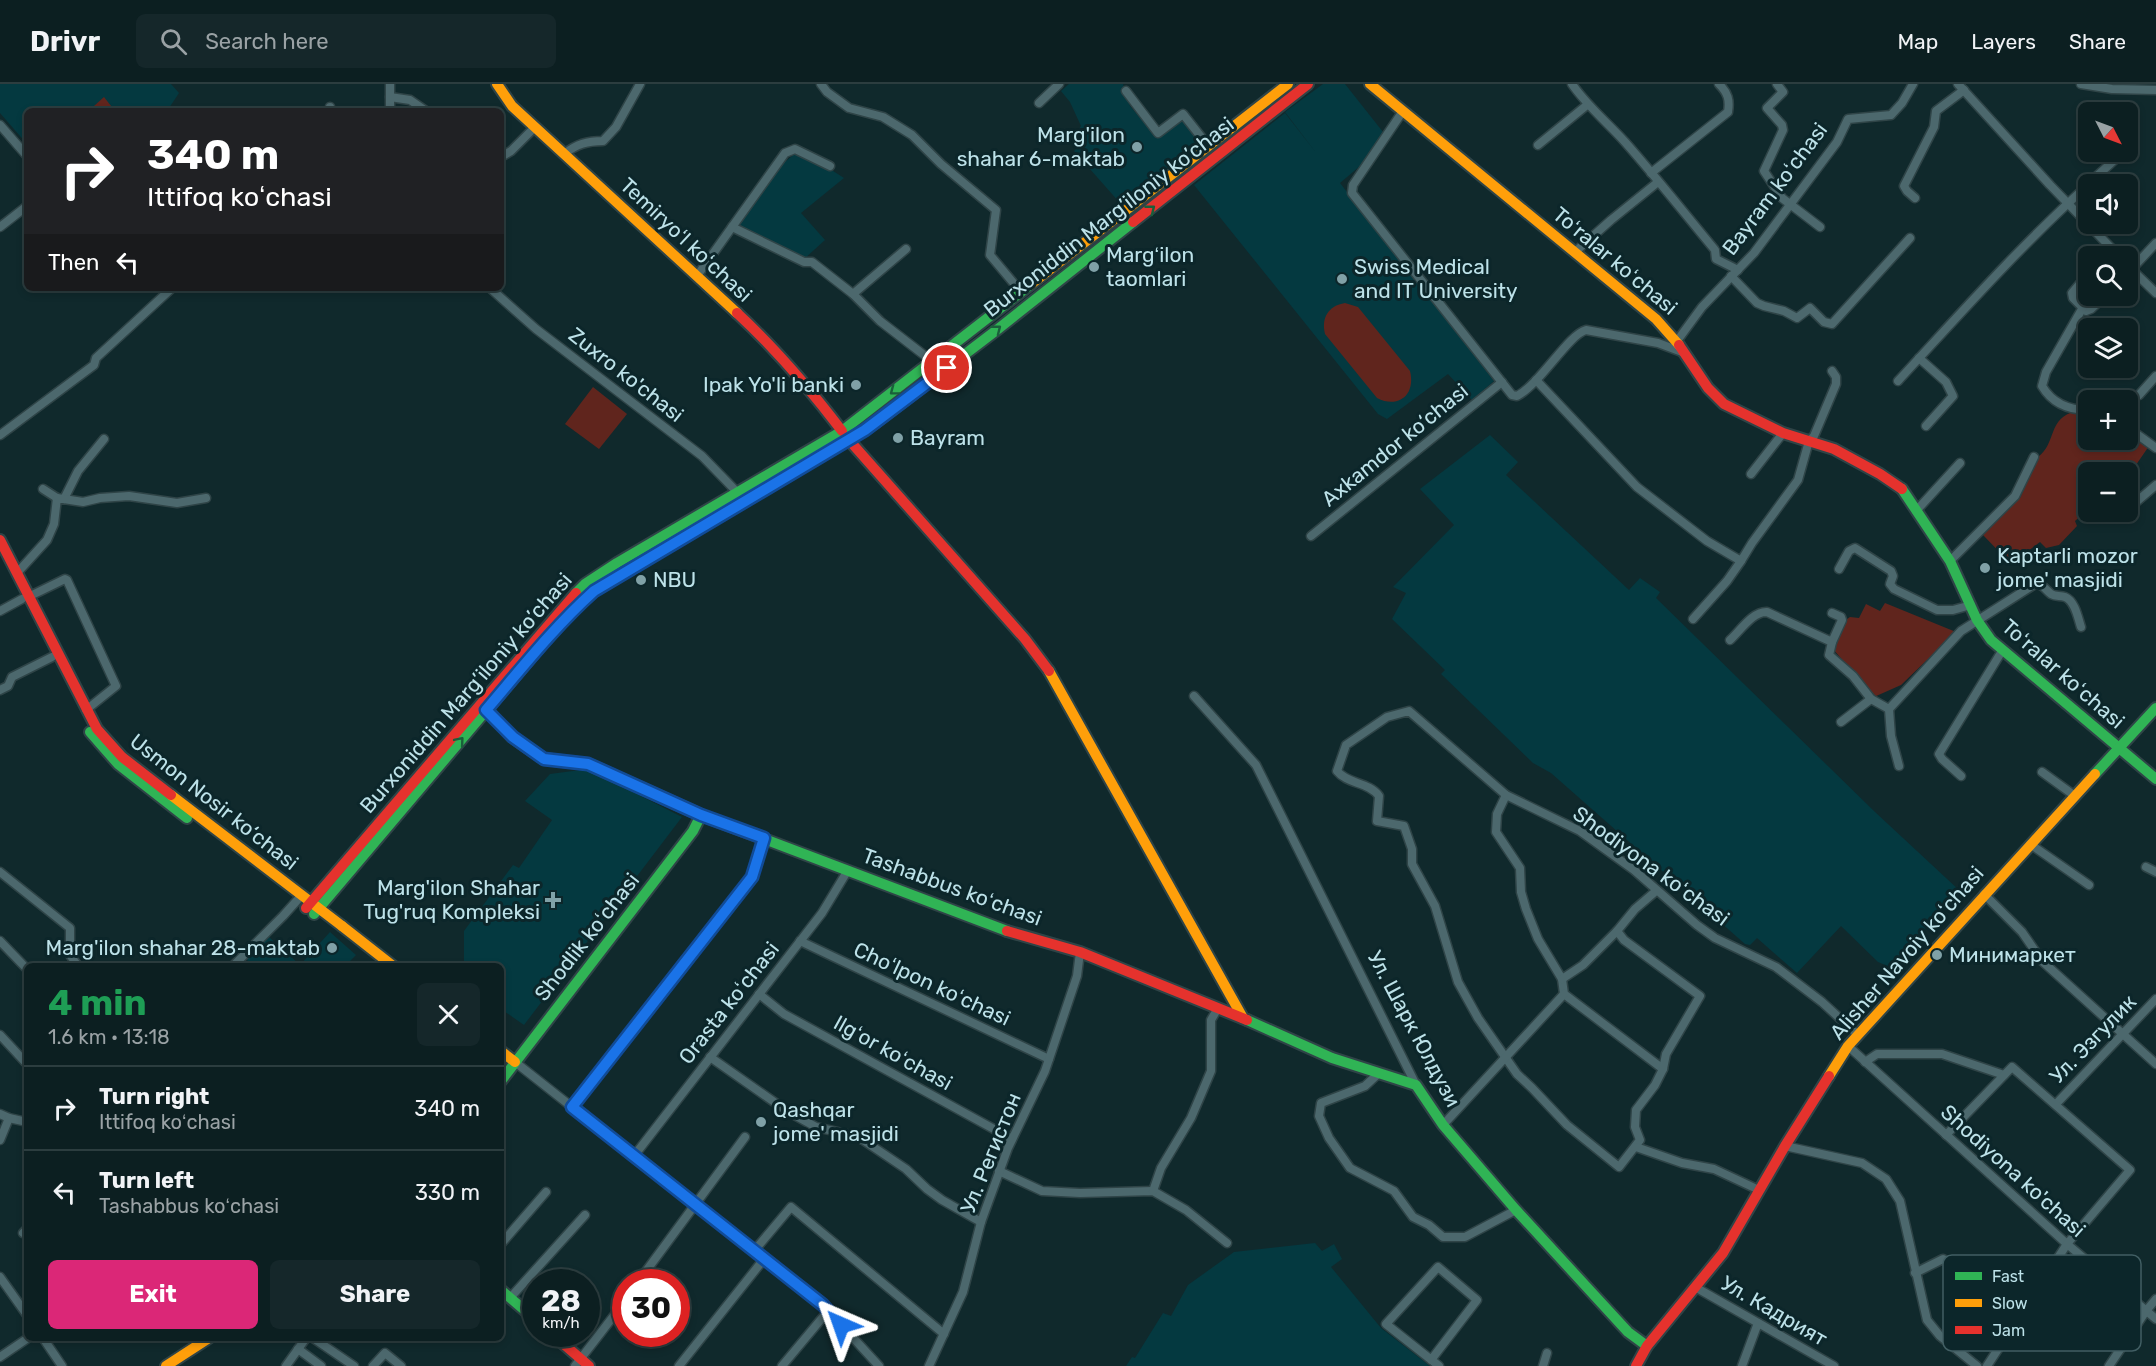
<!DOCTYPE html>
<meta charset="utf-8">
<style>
body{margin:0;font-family:Rubik,sans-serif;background:#15272a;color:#f1f3f6;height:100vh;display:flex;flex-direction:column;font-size:22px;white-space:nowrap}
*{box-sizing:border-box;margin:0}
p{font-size:20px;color:#9aa2a5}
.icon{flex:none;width:33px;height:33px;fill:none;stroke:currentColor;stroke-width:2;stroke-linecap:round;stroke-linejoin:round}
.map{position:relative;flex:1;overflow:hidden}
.details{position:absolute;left:24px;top:879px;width:480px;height:378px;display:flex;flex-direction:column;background:#0c1f21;border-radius:9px;box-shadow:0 3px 9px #0003,0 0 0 2px #2c3d3f}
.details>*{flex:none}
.hud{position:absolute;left:24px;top:24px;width:480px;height:183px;border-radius:9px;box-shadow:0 3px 9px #0003,0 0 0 2px #2c3d3f;background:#202124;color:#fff;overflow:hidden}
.needle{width:39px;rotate:132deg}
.buttons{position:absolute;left:2078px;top:18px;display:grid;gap:12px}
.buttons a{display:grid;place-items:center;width:60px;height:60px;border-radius:9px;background:#0c1f21;box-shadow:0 3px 9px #0003,0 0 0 2px #2c3d3f;font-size:30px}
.speed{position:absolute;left:522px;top:1185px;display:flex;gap:12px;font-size:30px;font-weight:700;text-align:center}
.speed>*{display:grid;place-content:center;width:78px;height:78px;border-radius:50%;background:#0c1f21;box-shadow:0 3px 9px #0003,0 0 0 2px #2c3d3f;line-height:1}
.speed small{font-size:15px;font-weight:400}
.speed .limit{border:9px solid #d22;background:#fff;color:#111}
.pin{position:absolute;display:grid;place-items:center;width:51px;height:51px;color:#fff;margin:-26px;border:3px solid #fff;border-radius:50%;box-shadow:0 2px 6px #0007}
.me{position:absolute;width:66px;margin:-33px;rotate:317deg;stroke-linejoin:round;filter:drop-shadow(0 0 4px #0008)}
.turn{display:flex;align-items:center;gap:21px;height:126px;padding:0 24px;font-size:27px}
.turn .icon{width:78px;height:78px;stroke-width:2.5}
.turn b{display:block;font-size:42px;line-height:51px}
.then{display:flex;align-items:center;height:57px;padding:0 24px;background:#0003;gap:12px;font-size:22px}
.round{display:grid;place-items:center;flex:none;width:63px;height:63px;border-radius:9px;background:#15272a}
.headline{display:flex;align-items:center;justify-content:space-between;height:102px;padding:0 24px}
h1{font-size:36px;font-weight:700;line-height:45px;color:#1e9e55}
.button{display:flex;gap:12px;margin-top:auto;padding:12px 24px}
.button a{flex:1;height:69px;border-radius:9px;background:#db2777;color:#fff;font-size:24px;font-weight:700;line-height:69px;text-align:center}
.button a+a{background:#15272a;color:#f1f3f6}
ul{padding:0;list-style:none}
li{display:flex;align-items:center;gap:18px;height:84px;padding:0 24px;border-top:2px solid #2c3d3f}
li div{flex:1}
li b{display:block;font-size:22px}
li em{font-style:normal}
header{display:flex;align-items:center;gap:36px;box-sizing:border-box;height:84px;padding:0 30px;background:#0c1f21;border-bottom:2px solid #2c3d3f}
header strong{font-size:28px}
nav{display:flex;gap:33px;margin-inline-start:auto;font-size:21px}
.search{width:420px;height:54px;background:#15272a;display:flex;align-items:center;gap:15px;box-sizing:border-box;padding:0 21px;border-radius:9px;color:#9aa2a5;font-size:22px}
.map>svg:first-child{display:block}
.built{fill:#043940}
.green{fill:#60251d}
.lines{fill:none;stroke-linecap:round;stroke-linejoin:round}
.street-casing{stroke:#2f4447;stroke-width:11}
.fast-casing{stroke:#2f4447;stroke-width:14}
.slow-casing{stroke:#2f4447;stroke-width:14}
.jam-casing{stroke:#2f4447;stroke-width:14}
.street{stroke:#4c686d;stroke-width:8}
.fast{stroke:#30b455;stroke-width:10}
.slow{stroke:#ff9f0a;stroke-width:10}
.jam{stroke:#e5322d;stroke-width:10}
.oneway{stroke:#1a5f3b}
.route-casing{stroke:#114b97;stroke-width:15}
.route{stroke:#1a73e8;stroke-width:10}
.poi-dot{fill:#80a1a7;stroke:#0c262a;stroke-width:2}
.labels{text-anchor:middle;stroke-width:6;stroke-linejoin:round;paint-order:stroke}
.poi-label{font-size:21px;fill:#bde2e9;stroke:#0c262a;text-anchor:start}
.street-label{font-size:21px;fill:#bde2e9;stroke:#0c262a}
.key{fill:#0c262a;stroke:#415e63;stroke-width:1.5}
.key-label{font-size:16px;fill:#bde2e9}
</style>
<header>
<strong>Drivr</strong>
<div class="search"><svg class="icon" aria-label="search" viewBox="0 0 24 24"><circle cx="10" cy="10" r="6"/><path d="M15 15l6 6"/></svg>Search here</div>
<nav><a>Map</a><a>Layers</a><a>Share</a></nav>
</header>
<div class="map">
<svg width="2156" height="1282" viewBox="0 0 2156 1282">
<rect width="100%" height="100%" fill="#10292c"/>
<g class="built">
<path d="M0 0H171L179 9 167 27H145L142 24 138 27H27V60L0 29Z"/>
<path d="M1069 0H1123L1130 22 1156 53 1182 34 1201 59 1120 119 1074 67 1083 58 1081 56 1084 53 1079 45 1081 42 1070 18 1061 7Z"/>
<path d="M1323 0H1345L1383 48 1360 82 1340 99 1494 297 1472 316 1448 290 1387 335 1378 330 1194 101 1285 29 1317 70 1285 28Z"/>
<path d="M797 68 816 76 844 94 801 129 825 156 803 176 736 142 770 90Z"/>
<path d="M1490 351 1518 378 1506 391 1629 506 1640 494 1660 508 1656 514 1875 728 1960 807 1890 883 1878 878 1841 842 1797 889 1757 854 1750 861 1745 860 1551 689 1533 679 1441 590 1445 586 1392 535 1406 509 1393 503 1454 441 1420 405Z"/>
<path d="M588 685 682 733 524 941 501 925V882H464V847L513 781 519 784 552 736 525 717 550 690Z"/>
<path d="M330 848 356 871 345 882H253L246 875 269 853 300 881Z"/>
<path d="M1315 1159 1322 1167 1334 1160 1342 1175 1331 1183 1381 1244 1430 1282H1126L1132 1273 1135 1274 1163 1229 1171 1232 1188 1201 1234 1168Z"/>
</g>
<g class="green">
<path d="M104 13 115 27H98L94 22Z"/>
<path d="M1345 219 1358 223 1410 287C1416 311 1398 325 1377 314L1325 250C1321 234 1328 222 1345 219Z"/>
<path d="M593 303 627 330 599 365 565 340Z"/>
<path d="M2076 327 2088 328V356H2127V346L2149 362 2127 394V388H2088V425L2075 437 2077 442 2059 461 2046 464 2040 458 2011 480 1983 451 2020 414 2038 373C2057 359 2047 334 2076 327Z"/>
<path d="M1885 519 1956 548 1901 601 1874 613 1833 565 1843 538 1850 533 1859 534 1866 520 1880 527Z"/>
</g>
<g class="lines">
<g class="street-casing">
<g id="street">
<path d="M821 0 827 8 849 24 883 33 912 51 941 80 996 126 990 171 1021 208"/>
<path d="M1572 0C1587 22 1607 38 1625 58 1656 93 1685 130 1715 166L1716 175 1738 186"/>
<path d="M1777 0 1783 8 1767 24 1782 41 1783 46 1764 87 1782 114 1820 143"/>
<path d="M1958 0 2050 101 2119 172"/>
<path d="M2081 0 2112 5 2156 6"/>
<path d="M1126 7 1158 49 1183 30 1209 63"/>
<path d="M390 13 410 16 426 27"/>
<path d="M1039 19 1059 0"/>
<path d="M330 27V23"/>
<path d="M390 27V0"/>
<path d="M1403 27 1353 101 1352 109 1512 311 1517 312C1541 299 1568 251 1586 246L1658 259 1682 268"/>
<path d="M0 41 27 72"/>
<path d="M1538 61 1587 21"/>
<path d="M564 70C577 60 587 57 603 57L616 43 640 0"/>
<path d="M501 73 511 67 535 43"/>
<path d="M1651 89 1728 28C1730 16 1728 9 1719 0"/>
<path d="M2088 100 2120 71"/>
<path d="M1915 114 1907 107 1904 102 1934 43 1936 27 1964 6"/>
<path d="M0 143 27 122"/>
<path d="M732 143 804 178H812L853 210 880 237 933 278"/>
<path d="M1575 168 1611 136 1658 98"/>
<path d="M2103 172 2111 164"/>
<path d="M2127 181 2156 209"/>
<path d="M2088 190 2072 209 2073 214 2086 227 2091 225 2105 212"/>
<path d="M2127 190 2156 159"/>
<path d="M697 192 785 69 795 65 830 82"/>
<path d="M1731 192 1757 219 1764 222 1784 227 1797 234 1810 224 1824 238 1832 240 1910 154"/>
<path d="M490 204 536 245 702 372 737 408"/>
<path d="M853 210 906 165"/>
<path d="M2082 225 2046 288 2042 302C2052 319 2069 326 2088 326"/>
<path d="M1677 257 1702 223 1754 169 1837 58 1848 35 1891 31 1902 19 1913 0"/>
<path d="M1919 274 1946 298 1953 312 1926 342"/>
<path d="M1536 296 1637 403 1707 457 1741 477 1752 459 1798 396 1809 357 1814 352 1836 300V293L1832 287"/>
<path d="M1898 297C1960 230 2020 162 2088 101"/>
<path d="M2139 311 2156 292"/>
<path d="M2127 343 2156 364"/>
<path d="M0 351 94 281 96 274 172 204"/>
<path d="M1751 390 1783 349"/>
<path d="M43 405 57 414"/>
<path d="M64 415 78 387 104 355"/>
<path d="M2128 425 2156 401"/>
<path d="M1916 427 1960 379"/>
<path d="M1311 452 1502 298"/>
<path d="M1950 477 2015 412 2034 373"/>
<path d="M1839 485 1849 467 1855 464 1891 487 1893 492 1890 500 1894 505 1937 526H1953L1971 521"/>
<path d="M17 489 47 456 54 440 57 414 83 418 100 414 129 412 177 419 206 414"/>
<path d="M28 513 65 495 67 496 116 602 86 626"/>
<path d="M0 527 22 515"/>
<path d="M1832 529 1841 533 1842 536 1832 558"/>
<path d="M1693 535 1727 497 1741 477"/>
<path d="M1730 556C1740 547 1753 527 1767 528L1832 558 1829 571 1853 592 1871 615 1889 625 1961 547 2035 500C2043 500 2045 505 2051 510 2056 513 2060 511 2065 513 2075 517 2078 534 2081 543"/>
<path d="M0 606 8 602 12 593 52 573"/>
<path d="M1194 612 1256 681 1416 1001"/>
<path d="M1889 625 1891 652 1899 682"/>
<path d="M1841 638 1871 615"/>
<path d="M2042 688 2075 712"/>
<path d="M1961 692 1942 675 1939 670 2002 567"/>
<path d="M1506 711 1497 730 1496 748 1520 784 1521 808 1526 825 1538 855 1562 895 1564 910 1663 985"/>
<path d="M2030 760 2089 801"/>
<path d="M2146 783 2156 788"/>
<path d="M0 788 70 844V871L78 882"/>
<path d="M1656 807 1635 825 1617 847 1624 856 1700 912 1666 970 1663 985 1655 1001 1636 1026 1635 1043 1640 1056 1619 1083 1567 1041 1532 1004 1517 990 1478 934 1458 898 1435 822 1412 780V765L1404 742 1377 737 1379 712C1369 698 1347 700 1337 687L1346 661 1387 633 1409 627 1506 711 1580 747 1634 786 1697 841 1715 854 1776 883 1822 918 1858 951"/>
<path d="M1984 810 2022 848 2042 877 2156 980"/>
<path d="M0 857 27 885"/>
<path d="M800 857 1049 975"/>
<path d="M233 882 283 832 301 812"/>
<path d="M1562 895 1583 881 1617 847"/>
<path d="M759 910 784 930 1012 1055"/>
<path d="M0 951 27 980"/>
<path d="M1848 962 2067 1160 2156 1235"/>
<path d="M710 973 787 1027 816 1043 851 1051 863 1056 906 1085 927 1105 942 1116 981 1138"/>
<path d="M515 978 823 1221 879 1282"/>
<path d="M1865 978 1877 970H1942L2004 991"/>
<path d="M1379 989 1365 1002 1321 1019 1319 1032 1329 1054 1350 1084 1394 1107 1413 1133 1429 1141 1443 1153H1465L1516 1126"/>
<path d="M2056 1020 2156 915"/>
<path d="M572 1023 752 793 764 754"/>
<path d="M0 1030 9 1034"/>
<path d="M1443 1041 1564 910"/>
<path d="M1946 1051 2012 983 2130 1086 2067 1160 1987 1282"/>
<path d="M0 1056 9 1034 27 1038"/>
<path d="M1785 1062 1862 1079 1886 1095 1900 1117 1927 1236 1940 1252 1977 1282"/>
<path d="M1636 1063 1682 1079 1714 1085 1759 1106"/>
<path d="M634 1072 822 829 848 786"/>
<path d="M999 1087 1042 1107 1080 1109 1153 1107 1186 1126 1227 1159"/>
<path d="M1153 1107 1161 1084 1191 1034 1211 987V936L1218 924"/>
<path d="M23 1149 27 1145"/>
<path d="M501 1160 546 1108"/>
<path d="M754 1167 791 1123 944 1250"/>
<path d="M1915 1189 1943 1175 1976 1194"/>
<path d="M0 1193 27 1231"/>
<path d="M638 1198 745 1053"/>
<path d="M1695 1203 1834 1282"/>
<path d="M510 1214 585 1131"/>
<path d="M43 1254 62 1282"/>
<path d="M313 1254 354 1282"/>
<path d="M298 1265 321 1282"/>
<path d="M0 1273 28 1254"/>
<path d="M1431 1276 1477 1216 1438 1183 1386 1240 1439 1282"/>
<path d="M286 1282 306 1254"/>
<path d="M373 1282 385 1269 401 1282"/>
<path d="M575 1282 626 1216"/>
<path d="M679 1282 764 1175"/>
<path d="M782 1282 828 1227"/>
<path d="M929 1282 963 1208 981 1138 1008 1064 1045 987 1077 892 1080 868"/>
<path d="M1543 1282 1547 1269"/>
<path d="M1742 1282 1758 1239"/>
<path d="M2109 1282 2146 1227 2156 1215"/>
</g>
</g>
<g class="fast-casing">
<g id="fast">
<path d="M875 339 998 245 1133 138"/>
<path d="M1902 405 1950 477 1977 536 1991 556 2156 695"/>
<path d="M576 509 585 500 617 479 842 347 1030 201"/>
<path d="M487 626 512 653 544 675 588 680 701 731 1007 847"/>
<path d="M90 648 118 680 187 734"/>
<path d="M2095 690 2156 624"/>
<path d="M314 830 544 558 575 524 594 507 686 452"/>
<path d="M1247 936 1332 974 1416 1001 1443 1041 1516 1126 1628 1248 1647 1262"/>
<path d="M501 997 693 747 701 731"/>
<path d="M501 1206 536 1236"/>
</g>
</g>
<g class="slow-casing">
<g id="slow">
<path d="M497 0 512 22 737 229"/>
<path d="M1370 0 1656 235 1679 261"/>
<path d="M1030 201 1288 0"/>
<path d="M1049 587 1243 934"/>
<path d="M171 711 342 842"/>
<path d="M342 842 393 882"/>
<path d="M501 967 515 978"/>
<path d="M1829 992 1848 962 2095 690"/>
<path d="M166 1282 209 1254"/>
</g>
</g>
<g class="jam-casing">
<g id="jam">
<path d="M1133 138 1308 0"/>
<path d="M737 229C776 265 810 305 842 347"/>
<path d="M1679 261 1708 304 1724 320 1783 349 1834 365 1880 390 1902 405"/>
<path d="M849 356 1025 555 1049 587"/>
<path d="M686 452 875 339"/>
<path d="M0 456 97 645 122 673 171 711"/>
<path d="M306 824 576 509"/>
<path d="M1007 847 1080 868 1247 936"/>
<path d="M552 1250 589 1282"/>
<path d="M1636 1282 1647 1262 1723 1169 1785 1062 1829 992"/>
</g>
</g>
<use href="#street" class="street"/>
<use href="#fast" class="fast"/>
<use href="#slow" class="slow"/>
<use href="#jam" class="jam"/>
</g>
<defs><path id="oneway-chevron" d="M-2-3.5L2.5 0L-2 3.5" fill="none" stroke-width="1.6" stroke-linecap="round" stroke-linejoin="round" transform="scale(1.5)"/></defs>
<g class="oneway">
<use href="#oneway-chevron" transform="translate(1151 125) rotate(-38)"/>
<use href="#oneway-chevron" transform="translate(997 245) rotate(-38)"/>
<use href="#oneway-chevron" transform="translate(894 307) rotate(143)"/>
<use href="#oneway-chevron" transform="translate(460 657) rotate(-50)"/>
</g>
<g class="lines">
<g class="route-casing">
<path id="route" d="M841 1241 823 1221 572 1023 752 793 764 754 701 731 588 680 544 675 513 653 486 626C521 585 554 543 594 507L865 346 947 284"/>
</g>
<use href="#route" class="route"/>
</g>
<g class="poi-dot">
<circle cx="1137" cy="63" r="6"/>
<circle cx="1094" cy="183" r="6"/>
<circle cx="1342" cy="195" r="6"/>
<circle cx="856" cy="301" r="6"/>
<circle cx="898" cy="354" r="6"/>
<circle cx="1985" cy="484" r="6"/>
<circle cx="641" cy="496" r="6"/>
<path d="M550 807h6v6h6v6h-6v6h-6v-6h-6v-6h6z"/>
<circle cx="332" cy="864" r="6"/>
<circle cx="1937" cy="871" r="6"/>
<circle cx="761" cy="1038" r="6"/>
</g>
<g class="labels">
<g class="poi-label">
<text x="1125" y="58" text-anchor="end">Marg'ilon<tspan x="1125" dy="24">shahar 6-maktab</tspan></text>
<text x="1106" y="178">Margʻilon<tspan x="1106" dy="24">taomlari</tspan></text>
<text x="1354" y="190">Swiss Medical<tspan x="1354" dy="24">and IT University</tspan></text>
<text x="844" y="308" text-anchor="end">Ipak Yo'li banki</text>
<text x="910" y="361">Bayram</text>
<text x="1997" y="479">Kaptarli mozor<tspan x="1997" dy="24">jome' masjidi</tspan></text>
<text x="653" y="503">NBU</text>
<text x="540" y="811" text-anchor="end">Marg'ilon Shahar<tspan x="540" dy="24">Tug'ruq Kompleksi</tspan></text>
<text x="320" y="871" text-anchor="end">Marg'ilon shahar 28-maktab</text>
<text x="1949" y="878">Минимаркет</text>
<text x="773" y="1033">Qashqar<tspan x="773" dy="24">jome' masjidi</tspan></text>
</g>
<g class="street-label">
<text transform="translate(1775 105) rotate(-53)" y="7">Bayram koʻchasi</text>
<text transform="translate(1109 133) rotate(-38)" y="7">Burxoniddin Marg’iloniy ko’chasi</text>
<text transform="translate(686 156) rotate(43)" y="7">Temiryoʻl koʻchasi</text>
<text transform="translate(1615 177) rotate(40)" y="7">Toʻralar koʻchasi</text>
<text transform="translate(626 291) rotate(38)" y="7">Zuxro ko'chasi</text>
<text transform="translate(1395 361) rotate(-39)" y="7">Axkamdor ko‘chasi</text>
<text transform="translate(2063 590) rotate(41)" y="7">Toʻralar koʻchasi</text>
<text transform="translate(466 609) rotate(-49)" y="7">Burxoniddin Marg’iloniy ko’chasi</text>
<text transform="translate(214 718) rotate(38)" y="7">Usmon Nosir ko‘chasi</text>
<text transform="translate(1651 782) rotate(36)" y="7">Shodiyona koʻchasi</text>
<text transform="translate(952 803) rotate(20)" y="7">Tashabbus koʻchasi</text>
<text transform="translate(587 853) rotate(-52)" y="7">Shodlik koʻchasi</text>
<text transform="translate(1907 869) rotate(-49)" y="7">Alisher Navoiy koʻchasi</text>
<text transform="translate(932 900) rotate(25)" y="7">Choʻlpon koʻchasi</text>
<text transform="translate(729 919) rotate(-52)" y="7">Orasta koʻchasi</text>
<text transform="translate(1414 945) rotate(62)" y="7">Ул. Шарк Юлдузи</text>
<text transform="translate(2093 955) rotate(-46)" y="7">Ул. Эзгулик</text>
<text transform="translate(893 969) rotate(29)" y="7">Ilgʻor koʻchasi</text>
<text transform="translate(991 1069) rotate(-68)" y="7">Ул. Регистон</text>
<text transform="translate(2013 1087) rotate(42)" y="7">Shodiyona ko'chasi</text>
<text transform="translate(1774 1227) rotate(30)" y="7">Ул. Кадрият</text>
</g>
</g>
<rect x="1943" y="1171" width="198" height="96" rx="9" class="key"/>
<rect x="1955" y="1188" width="27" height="8" fill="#30b455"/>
<rect x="1955" y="1215" width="27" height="8" fill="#ff9f0a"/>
<rect x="1955" y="1242" width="27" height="8" fill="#e5322d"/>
<g class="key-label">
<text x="1992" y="1198">Fast</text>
<text x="1992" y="1225">Slow</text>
<text x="1992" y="1252">Jam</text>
</g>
</svg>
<div class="buttons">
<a><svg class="needle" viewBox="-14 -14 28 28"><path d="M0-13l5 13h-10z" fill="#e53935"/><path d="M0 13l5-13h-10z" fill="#9aa2a5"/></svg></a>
<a><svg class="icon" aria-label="sound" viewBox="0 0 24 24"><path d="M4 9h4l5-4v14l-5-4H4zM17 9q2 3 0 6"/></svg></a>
<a><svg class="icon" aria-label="search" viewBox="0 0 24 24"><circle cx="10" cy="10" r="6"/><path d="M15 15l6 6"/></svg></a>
<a><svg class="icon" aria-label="layers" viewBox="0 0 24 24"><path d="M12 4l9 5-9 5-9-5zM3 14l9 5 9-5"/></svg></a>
<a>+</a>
<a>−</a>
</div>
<div class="speed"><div>28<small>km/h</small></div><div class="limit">30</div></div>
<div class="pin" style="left:947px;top:284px;background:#d93025"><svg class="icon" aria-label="arrive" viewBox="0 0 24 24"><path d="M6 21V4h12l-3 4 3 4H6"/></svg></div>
<svg class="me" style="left:841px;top:1241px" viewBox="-20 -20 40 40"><path d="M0-17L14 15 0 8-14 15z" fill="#1a73e8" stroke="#fff" stroke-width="4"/></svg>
<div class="hud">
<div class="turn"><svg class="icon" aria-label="right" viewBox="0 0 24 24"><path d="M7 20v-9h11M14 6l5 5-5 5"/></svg><div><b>340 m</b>Ittifoq koʻchasi</div></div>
<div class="then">Then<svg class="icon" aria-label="left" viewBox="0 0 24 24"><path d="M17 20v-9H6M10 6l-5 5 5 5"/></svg></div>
</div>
<section class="details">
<div class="headline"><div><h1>4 min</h1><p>1.6 km · 13:18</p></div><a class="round"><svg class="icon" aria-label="close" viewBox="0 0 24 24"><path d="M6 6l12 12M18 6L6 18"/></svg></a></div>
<ul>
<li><svg class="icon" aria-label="right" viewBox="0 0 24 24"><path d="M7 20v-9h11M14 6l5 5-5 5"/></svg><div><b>Turn right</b><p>Ittifoq koʻchasi</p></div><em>340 m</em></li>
<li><svg class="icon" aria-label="left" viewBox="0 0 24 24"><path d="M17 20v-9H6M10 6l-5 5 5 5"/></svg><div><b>Turn left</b><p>Tashabbus koʻchasi</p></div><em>330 m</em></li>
</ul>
<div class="button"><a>Exit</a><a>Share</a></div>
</section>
</div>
